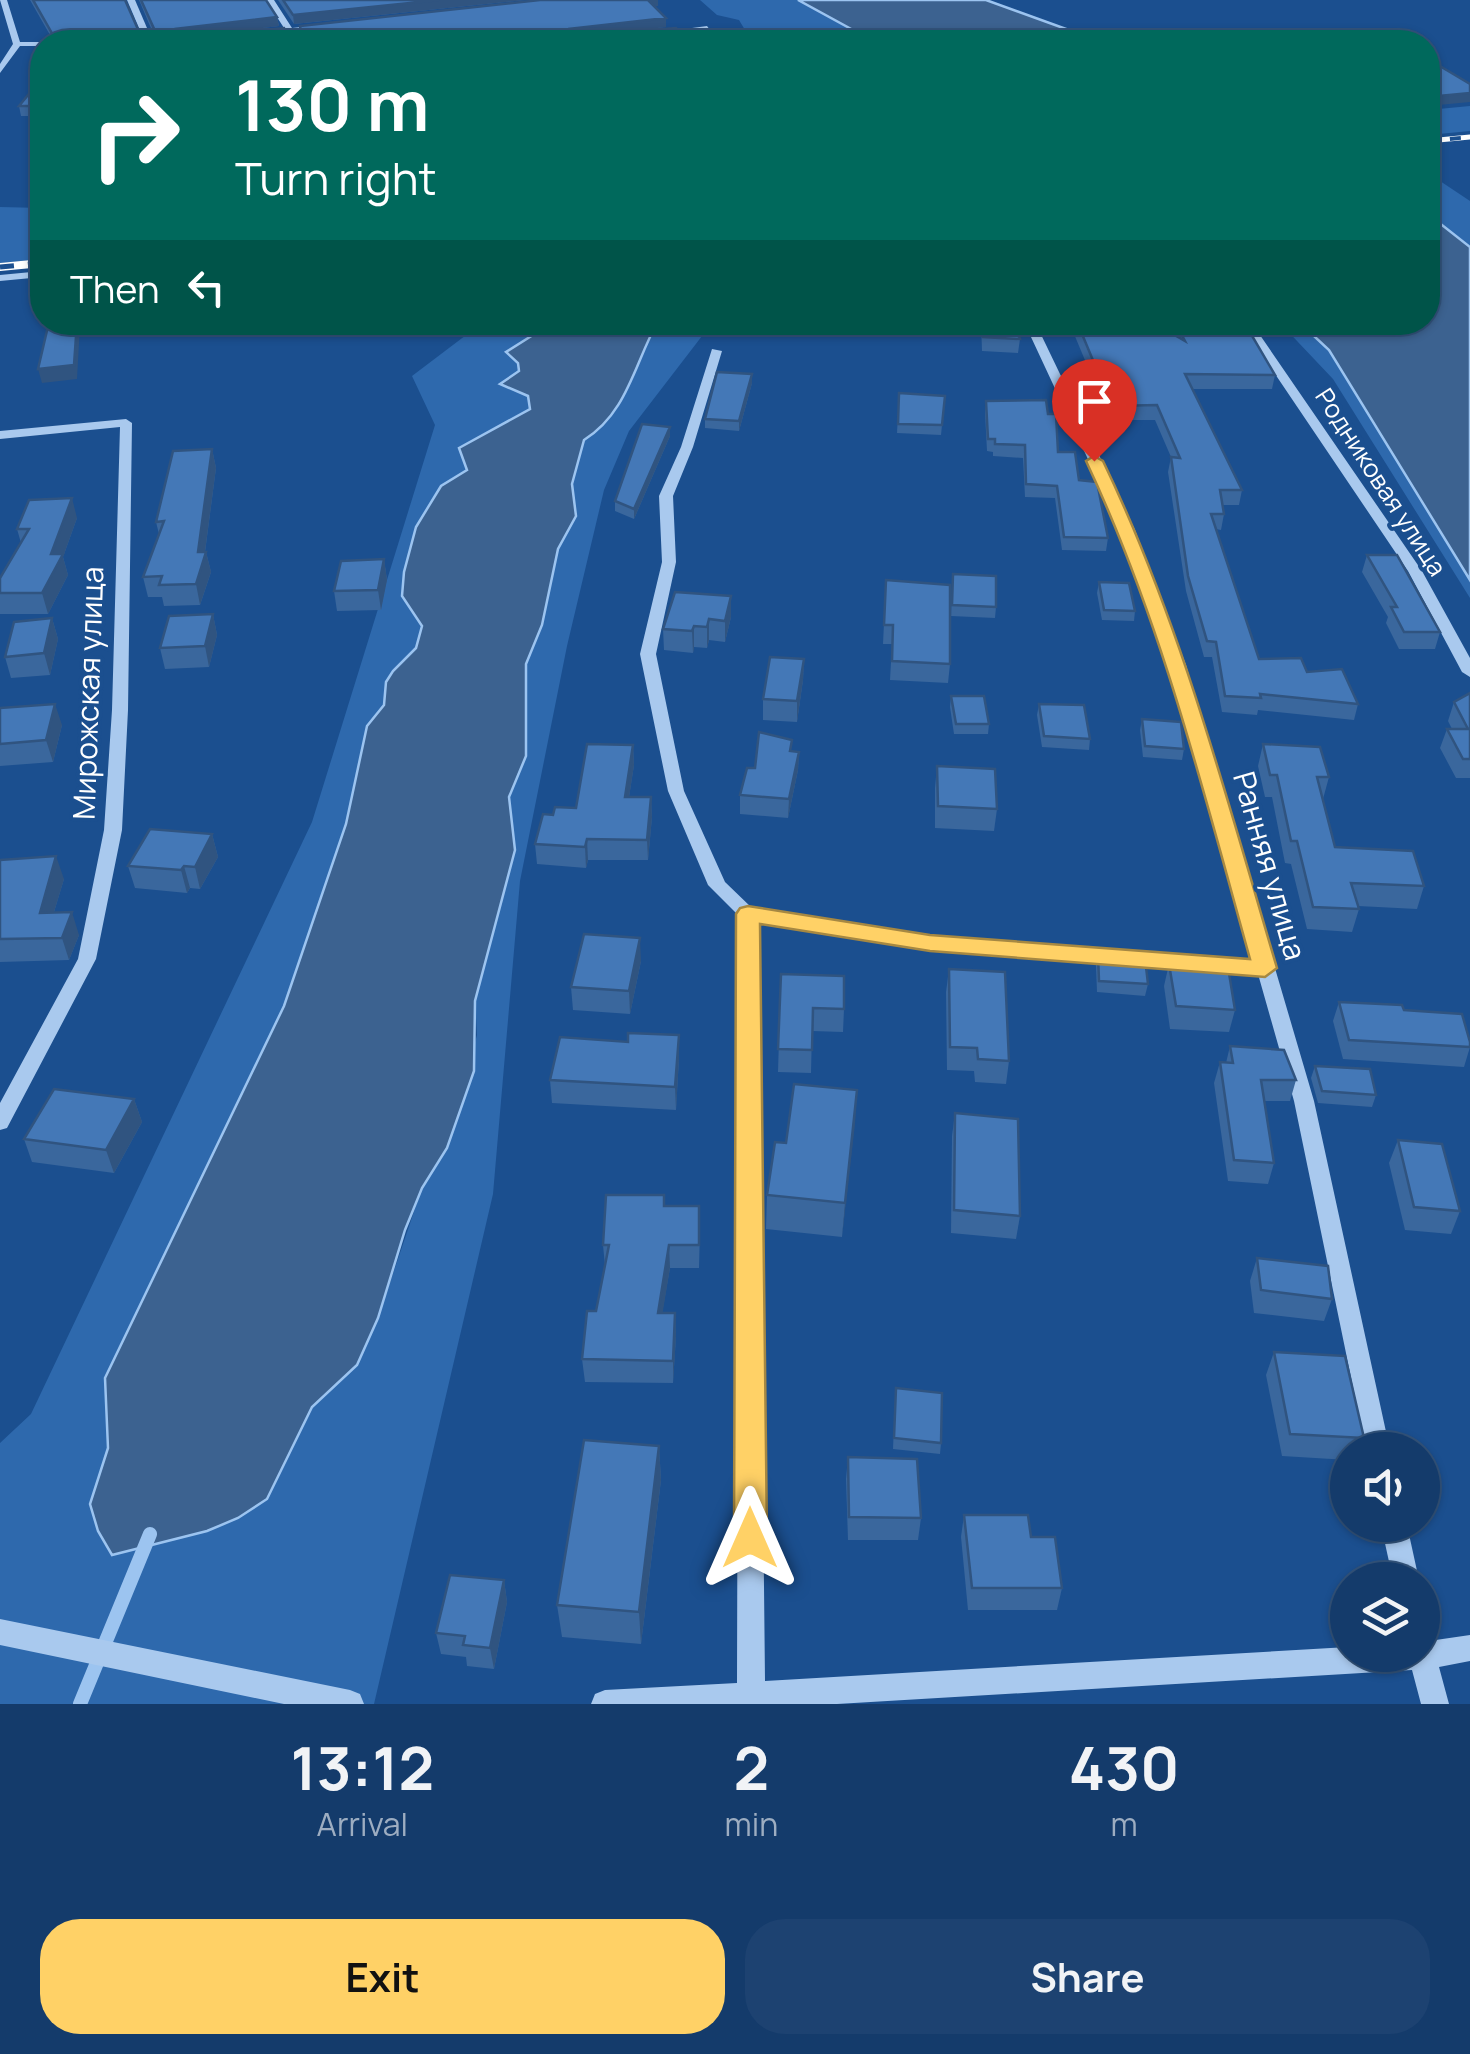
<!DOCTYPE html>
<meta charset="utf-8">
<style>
body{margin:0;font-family:Manrope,sans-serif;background:#1d4271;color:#f1f3f6;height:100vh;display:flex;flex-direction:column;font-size:38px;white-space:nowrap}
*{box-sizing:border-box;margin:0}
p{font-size:32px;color:#9dadc1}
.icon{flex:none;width:55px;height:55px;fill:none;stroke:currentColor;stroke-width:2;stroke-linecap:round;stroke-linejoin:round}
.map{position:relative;height:1704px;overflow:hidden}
.sheet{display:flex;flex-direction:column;background:#143b6b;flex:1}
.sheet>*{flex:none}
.hud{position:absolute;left:30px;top:30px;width:1410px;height:305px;border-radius:40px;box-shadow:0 2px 8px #0004,0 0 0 2px #33557e;background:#00695c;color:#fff;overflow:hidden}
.tools{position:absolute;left:1330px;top:1432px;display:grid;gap:20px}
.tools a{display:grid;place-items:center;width:110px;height:110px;border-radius:50%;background:#143b6b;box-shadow:0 2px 8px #0004,0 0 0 2px #33557e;font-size:50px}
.pin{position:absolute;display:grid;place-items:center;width:85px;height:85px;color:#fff;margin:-102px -42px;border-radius:50% 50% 50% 0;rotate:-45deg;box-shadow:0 0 10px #0007}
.pin .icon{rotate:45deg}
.me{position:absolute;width:110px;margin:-55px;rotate:0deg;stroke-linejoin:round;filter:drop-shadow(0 0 8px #0008)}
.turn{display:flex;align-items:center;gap:35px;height:210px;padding:0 40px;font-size:45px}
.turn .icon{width:130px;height:130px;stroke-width:2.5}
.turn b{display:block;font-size:70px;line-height:85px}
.then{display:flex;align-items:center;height:95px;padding:0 40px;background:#0003;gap:20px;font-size:38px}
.eta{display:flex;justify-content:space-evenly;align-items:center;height:170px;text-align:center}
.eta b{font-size:60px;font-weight:700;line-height:70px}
.button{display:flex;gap:20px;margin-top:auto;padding:20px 40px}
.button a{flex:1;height:115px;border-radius:40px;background:#ffd166;color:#111;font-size:40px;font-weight:700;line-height:115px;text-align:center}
.button a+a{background:#1d4271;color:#f1f3f6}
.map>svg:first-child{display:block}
.green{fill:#2e69ad}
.water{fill:#3c6290;stroke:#9cc4f0;stroke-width:2.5}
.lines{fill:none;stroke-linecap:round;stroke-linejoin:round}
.stream{stroke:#9cc4f0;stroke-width:14}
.minor{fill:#a9c9ee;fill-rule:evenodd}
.rail-far1-casing{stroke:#fff;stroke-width:5}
.rail-casing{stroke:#fff;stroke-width:8}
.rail-far1{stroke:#1b4f8f;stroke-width:4;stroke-dasharray:11;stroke-linecap:butt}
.rail{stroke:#1b4f8f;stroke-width:5;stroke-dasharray:14;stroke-linecap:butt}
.wall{fill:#3a679d}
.shaded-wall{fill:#305480}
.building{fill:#4478b7;stroke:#305480;stroke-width:2.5}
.route{fill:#ffd166;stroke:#a68842;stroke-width:2.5}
.labels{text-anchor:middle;stroke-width:8;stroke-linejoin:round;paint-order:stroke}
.far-street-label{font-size:25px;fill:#fff;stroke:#1b4f8f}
.street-label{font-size:30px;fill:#fff;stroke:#1b4f8f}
</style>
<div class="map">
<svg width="1470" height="1704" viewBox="0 0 1470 1704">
<rect width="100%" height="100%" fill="#1b4f8f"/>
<g class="green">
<path d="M700 0H798L875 42H742L748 35 739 20 717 15Z"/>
<path d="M1470 106V131L1428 135V110Z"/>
<path d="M1428 173 1470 201V247L1428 214Z"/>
<path d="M0 207 42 208V259L0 263Z"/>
<path d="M482 323H552C538 332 518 353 519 371L501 384 528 396 530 409 460 447 467 470C460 477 446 480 441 487 425 508 394 574 405 599 409 608 417 617 422 626L416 648 393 671 386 682 384 705 367 726 346 824 284 1006 105 1378 108 1448 90 1504 267 1499 312 1407 357 1365 378 1318 422 1188 447 1148 477 1035 475 1001 515 850 509 797 526 756V664L542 625 558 549 575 516 572 484 584 440C627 414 634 364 657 323H712L629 431 604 490 567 646 520 881 493 1194 374 1704H0V1443L31 1414 312 822 435 425 412 376Z"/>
<path d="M1280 323H1300L1329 350 1470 580V598L1333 379Z"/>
</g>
<g class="water">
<path d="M798 0H986L1102 42H875Z"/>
<path d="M1428 214 1470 247V580L1329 350 1300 323 1428 322Z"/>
<path d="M552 323H657C634 365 627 413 584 440L572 484 576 516 558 549 542 625 526 664V756L509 797 515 850 475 1001 474 1071 447 1148 422 1188 405 1230 378 1318 357 1365 312 1407 267 1499 238 1518 207 1531 112 1555 98 1531 90 1504 108 1448 105 1378 284 1006 346 824 367 726 384 705 386 682 393 671 416 648 422 626 402 596 404 572 416 527 441 486 467 470 459 448 530 409 528 396 500 384 519 371 518 363 506 352Z"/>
</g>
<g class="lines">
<path class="stream" d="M80 1704 150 1534"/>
<g class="minor">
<path d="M0 0H7L20 42H45L42 46H20L0 73V64L13 44Z"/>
<path d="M127 0H135L153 42H145Z"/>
<path d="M266 0H274L292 28 320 25 324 27 294 32 301 42H293L287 33 258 35 261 31 284 28Z"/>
<path d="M707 26 710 30 659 35 655 33Z"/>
<path d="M42 271V277L0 281V275Z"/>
<path d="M1024 322H1035L1135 530 1186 665 1314 1101 1390 1450H1366L1294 1101 1258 974 929 949 757 922 765 1681 1348 1647V1655H1422V1642L1470 1635V1661L1439 1667 1449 1704H1421L1412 1670 837 1704H591L595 1694 605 1690 737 1683 739 916 708 885 668 791 640 654 662 562 659 496 681 447 712 349 722 351 693 447 673 496 676 562 656 654 684 791 725 882 753 909 929 937 1254 961 1170 665 1121 530Z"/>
<path d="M1240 322H1251L1422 571 1470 658V677L1462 672 1408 571Z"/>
<path d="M126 419 132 423 128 710 122 830 96 959 7 1128 0 1130V1103L78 959 104 830 112 710 120 427 0 439V431Z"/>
<path d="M1381 1525H1407L1419 1580H1393Z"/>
<path d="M0 1619 350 1690 360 1694 364 1704H284L0 1645Z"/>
</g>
<g class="rail-far1-casing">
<path id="rail-far1" d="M1428 141 1470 137"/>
</g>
<g class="rail-casing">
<path id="rail" d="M0 267 42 263"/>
</g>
<use href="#rail-far1" class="rail-far1"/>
<use href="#rail" class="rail"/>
</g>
<g class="wall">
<path d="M30 0H125L140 34 151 37 153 33 139 0H266L277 17 279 26 194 36H301L658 6H654L666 27 637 31 690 42H54Z"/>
<path d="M278 0H525L294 24Z"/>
<path d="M42 78V116H21L19 106Z"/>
<path d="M981 322H1015L1020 339 1018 353 982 351Z"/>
<path d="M1069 322H1152L1172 334 1166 322H1244L1275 375 1272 389H1192L1242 490 1239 505H1222L1224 514 1221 530 1216 529 1259 659 1307 672 1358 704 1354 720 1258 710 1257 715 1222 712 1212 657H1204L1186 591 1168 472 1171 457 1155 420H1110Z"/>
<path d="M752 383 739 431 705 428V419Z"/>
<path d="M899 393 945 396 941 435 897 433Z"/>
<path d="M986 401 1048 414 1058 452 1079 480 1108 538 1106 551 1062 550 1055 498 1025 497 1023 458 993 456V452L987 451 985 413Z"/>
<path d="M670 427V436L634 519 615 511V501Z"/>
<path d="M212 449 216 468 205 552H206L211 572 200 605 164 606 162 597H148L143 577 159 534 156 522Z"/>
<path d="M77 518 63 557 68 575 48 614H0V578L21 543 17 529Z"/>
<path d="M1367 555 1440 632 1435 649H1399L1386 623 1388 617 1362 572Z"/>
<path d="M384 559 387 580 381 610 337 611 334 591Z"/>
<path d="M886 580 950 664 948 683 890 680 892 644H883Z"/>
<path d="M1099 582 1135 611 1134 621 1102 620 1097 593Z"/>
<path d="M952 584 996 607 995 618 951 616Z"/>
<path d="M675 592 731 617 725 642 709 640 707 648 694 647 693 653 664 650 663 629Z"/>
<path d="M213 614 217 635 209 667 165 669 160 648Z"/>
<path d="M52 618 58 639 50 675 11 678 5 657Z"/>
<path d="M804 659 803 680 797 722 763 720V699Z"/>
<path d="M1470 693V778H1456L1440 748 1447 729H1452L1448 721 1454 702Z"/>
<path d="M951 696 989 724 988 734H954L950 707Z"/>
<path d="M1039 704 1090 739 1089 750 1042 747 1037 715Z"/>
<path d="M0 708 62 725 53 762 0 766Z"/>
<path d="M1142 719 1184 749 1182 760 1143 757 1140 730Z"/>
<path d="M1263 744 1329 777 1323 799 1335 847 1424 886 1417 909 1358 906 1359 909 1352 932 1307 929 1291 864 1285 863 1272 797H1265L1258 766Z"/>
<path d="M633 745 634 765 629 797H651L652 817 648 860H588L586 868 537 864 535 844 553 815 576 808Z"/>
<path d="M792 751 799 752 798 770 788 818 740 814V795L755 768Z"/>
<path d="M937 766 997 809 994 831 935 828V788Z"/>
<path d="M212 834 218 857 200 889 190 888 187 893 135 888 128 866Z"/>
<path d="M0 860 64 879 54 912 79 935 69 960 0 962Z"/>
<path d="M1098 954 1148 984 1145 996 1097 992 1096 966Z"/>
<path d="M641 961 630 1014 573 1010 571 987Z"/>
<path d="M1169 964 1235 1010 1229 1032 1170 1029 1164 986Z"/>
<path d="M949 969 1009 1061 1006 1084 975 1082 974 1071 947 1070 946 992Z"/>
<path d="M781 974 844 1009 843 1032 812 1031 811 1073 778 1072Z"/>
<path d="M1339 1002 1404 1010 1470 1047 1464 1067 1343 1059 1333 1021Z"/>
<path d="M1230 1046 1296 1080 1290 1101H1264L1274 1163 1268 1184 1228 1181 1214 1083 1220 1062 1226 1063Z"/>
<path d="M679 1058 676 1110 552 1103 550 1080Z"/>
<path d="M1315 1066 1376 1095 1372 1107 1318 1103 1311 1078Z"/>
<path d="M857 1090 842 1237 766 1229 767 1195 786 1143Z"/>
<path d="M134 1099 142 1122 114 1173 32 1162 24 1139Z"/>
<path d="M955 1113 1020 1216 1016 1239 951 1233 952 1136Z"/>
<path d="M1398 1140 1460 1211 1451 1234 1405 1230 1389 1163Z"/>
<path d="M665 1206 700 1229 699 1268H670L662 1313H675L676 1336 673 1383 585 1382 582 1359 596 1311 605 1266 603 1245Z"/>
<path d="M1257 1258 1332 1299 1324 1321 1254 1313 1250 1281Z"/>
<path d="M1274 1352 1364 1438 1359 1450H1348V1460L1282 1456 1266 1375Z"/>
<path d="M895 1400 941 1443 940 1454 893 1449Z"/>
<path d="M659 1446 661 1480 641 1644 562 1637 557 1605Z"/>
<path d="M848 1457 921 1518 918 1540H848L846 1479Z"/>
<path d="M964 1515 1031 1537 1062 1588 1057 1610H968L961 1537Z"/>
<path d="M504 1580 507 1602 494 1669 467 1666 466 1657 441 1654 436 1633Z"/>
</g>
<g class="shaded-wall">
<path d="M439 0H525L294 24 293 15Z"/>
<path d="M646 0H658V6L647 7Z"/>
<path d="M277 17 279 26 177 38 171 33 175 29Z"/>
<path d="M666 18V27L570 38 567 36 569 29Z"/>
<path d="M1470 93V102L1428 106V97Z"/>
<path d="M77 322H80V326L77 379 42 383 38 369Z"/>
<path d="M752 374V383L739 431V421Z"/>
<path d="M670 427V436L634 519V509Z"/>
<path d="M212 449 216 468 204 559 206 552 211 572 200 605 196 584 198 552Z"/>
<path d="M72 498 77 518 63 557 68 575 48 614 42 593 51 554Z"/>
<path d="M384 559 387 580 381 610 378 590Z"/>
<path d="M731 596V617L725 642V621Z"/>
<path d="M213 614 217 635 209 667 205 646Z"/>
<path d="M52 618 58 639 50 675 44 653Z"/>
<path d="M709 619V640L707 648V627Z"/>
<path d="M694 626V647L693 653 692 631Z"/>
<path d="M804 659 803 680 797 722V701Z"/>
<path d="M55 704 62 725 53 762 46 740Z"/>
<path d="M633 745 634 765 626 817 625 797Z"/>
<path d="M799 752 798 770 788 818 789 799Z"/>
<path d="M651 797 652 817 648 860 647 840Z"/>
<path d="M212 834 218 857 200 889 195 867Z"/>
<path d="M587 839 588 860 586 868 585 847Z"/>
<path d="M56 856 64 879 47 935 40 913Z"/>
<path d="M184 866 190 888 187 893 181 870Z"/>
<path d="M72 912 79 935 69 960 62 938Z"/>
<path d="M640 938 641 961 630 1014 629 991Z"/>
<path d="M679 1035V1058L676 1110 675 1087Z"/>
<path d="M857 1090 855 1124 842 1237 845 1203Z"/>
<path d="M134 1099 142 1122 114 1173 106 1150Z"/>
<path d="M669 1245 670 1268 659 1335 658 1313Z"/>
<path d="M675 1313 676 1336 673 1383V1361Z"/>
<path d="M659 1446 661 1480 641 1644 639 1612Z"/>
<path d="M504 1580 507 1602 494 1669 490 1648Z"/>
</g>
<g class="building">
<path d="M33 0H125L140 34 151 37 155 31 141 0H266L277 17 175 29 171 33 197 37 284 28 288 35 302 36 300 26 540 0H648L666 18 569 29 567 36 676 28 690 42H57Z"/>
<path d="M283 0H439L293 15Z"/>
<path d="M1428 59 1470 84V93L1428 97Z"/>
<path d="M42 78V106H19Z"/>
<path d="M49 322H77L74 365 38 369Z"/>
<path d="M983 322H1015L1020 339 983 337Z"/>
<path d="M1077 322H1152L1185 341 1175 322H1244L1275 375 1185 374 1242 490H1220L1224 514H1211L1259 659 1301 658 1307 672 1342 669 1358 704 1260 694 1261 698 1225 696 1216 642 1207 641 1188 576 1171 457 1180 458 1157 405 1112 406Z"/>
<path d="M717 372 752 374 739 421 705 419Z"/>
<path d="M899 393 945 396 942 425 898 424Z"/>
<path d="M1046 400 1048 414H1056L1058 452H1075L1079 480 1097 482 1108 538 1064 537 1057 486 1026 484 1025 445 995 444V439H988L986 401Z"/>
<path d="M642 424 670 427 634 509 615 501Z"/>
<path d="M212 449 198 552H206L196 584 159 585 162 576 143 577 164 521 156 522 173 451Z"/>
<path d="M72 498 51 554H63L42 593H0V578L29 529H17L29 500Z"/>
<path d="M1367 555H1397L1440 632H1404L1391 607H1397Z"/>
<path d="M384 559 378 590 334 591 341 561Z"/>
<path d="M953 574 996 576V607L952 605Z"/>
<path d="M886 580 950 585V664L892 661 893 625H884Z"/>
<path d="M1099 582 1129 583 1135 611 1104 610Z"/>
<path d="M675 592 731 596 725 621 709 619 707 627 694 626 692 631 663 629Z"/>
<path d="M213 614 205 646 160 648 169 616Z"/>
<path d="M52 618 44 653 5 657 14 622Z"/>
<path d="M770 657 804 659 797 701 763 699Z"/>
<path d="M1470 693V759H1463L1447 729H1468L1454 702Z"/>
<path d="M951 696H984L989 724H956Z"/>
<path d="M55 704 46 740 0 744V708Z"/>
<path d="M1039 704 1084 705 1090 739 1044 736Z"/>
<path d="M1142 719 1181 722 1184 749 1145 746Z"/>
<path d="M759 732 792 740 790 751 799 752 789 799 740 795 747 768H755Z"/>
<path d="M587 744 633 745 625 797H651L647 840 587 839 585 847 535 844 543 814 553 815 555 807 576 808Z"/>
<path d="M1263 744 1320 747 1329 777H1317L1335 847 1413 851 1424 886 1351 883 1359 909 1313 907 1297 841H1291L1277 775H1270Z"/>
<path d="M937 766 995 769 997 809 938 806Z"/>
<path d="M150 829 212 834 195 867 184 866 181 870 128 866Z"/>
<path d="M56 856 40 913 72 912 62 938 0 939V860Z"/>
<path d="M584 934 640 938 629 991 571 987Z"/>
<path d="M1098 954 1145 958 1148 984 1099 981Z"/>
<path d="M1169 964 1228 967 1235 1010 1176 1006Z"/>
<path d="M949 969 1005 972 1009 1061 978 1059 977 1048 950 1047Z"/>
<path d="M781 974 844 976V1009L813 1008 812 1050 778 1049Z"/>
<path d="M1339 1002 1402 1005 1404 1010 1462 1014 1470 1042V1047L1349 1040Z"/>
<path d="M628 1033 679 1035 675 1087 550 1080 560 1037 628 1042Z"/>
<path d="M1230 1046 1284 1050 1296 1080H1261L1274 1163 1234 1160 1220 1062 1233 1063Z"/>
<path d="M1315 1066 1370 1069 1376 1095 1322 1091Z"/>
<path d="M794 1084 857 1090 845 1203 767 1195 775 1142 786 1143Z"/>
<path d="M54 1089 134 1099 106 1150 24 1139Z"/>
<path d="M955 1113 1018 1119 1020 1216 954 1210Z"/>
<path d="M1398 1140 1442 1144 1460 1211 1414 1207Z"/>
<path d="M606 1195H664V1206H699V1245H669L658 1313H675L673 1361 582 1359 587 1311H596L609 1245H603Z"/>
<path d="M1257 1258 1328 1266 1332 1299 1261 1290Z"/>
<path d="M1274 1352 1345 1356 1364 1438 1290 1434Z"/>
<path d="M896 1388 942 1393 941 1443 894 1438Z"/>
<path d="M584 1440 659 1446 639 1612 557 1605Z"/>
<path d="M848 1457 917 1459 921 1518 849 1517Z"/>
<path d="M964 1515H1028L1031 1537H1055L1062 1588H972Z"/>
<path d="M450 1575 504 1580 490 1648 463 1645 465 1636 436 1633Z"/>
</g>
<path class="route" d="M1094 456 1103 461C1181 623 1226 796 1277 968L1265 977 930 951 760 924 767 1538 762 1549 750 1554 739 1549 734 1538 736 914 740 908 748 906 930 935 1250 959C1203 790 1161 620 1086 461Z"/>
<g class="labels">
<g class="far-street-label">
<text transform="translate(1381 482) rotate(57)" y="9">Родниковая улица</text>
</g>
<g class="street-label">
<text transform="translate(89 693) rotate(-88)" y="10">Мирожская улица</text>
<text transform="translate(1269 866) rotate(74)" y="10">Ранняя улица</text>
</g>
</g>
</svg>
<div class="tools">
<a><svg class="icon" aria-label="sound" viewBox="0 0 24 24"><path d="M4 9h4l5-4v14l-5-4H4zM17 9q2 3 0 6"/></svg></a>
<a><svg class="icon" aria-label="layers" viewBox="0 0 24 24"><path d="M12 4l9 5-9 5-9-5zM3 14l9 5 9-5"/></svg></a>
</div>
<div class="pin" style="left:1094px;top:461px;background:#d93025"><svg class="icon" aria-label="arrive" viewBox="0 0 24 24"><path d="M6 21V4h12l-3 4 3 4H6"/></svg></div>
<svg class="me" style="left:750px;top:1538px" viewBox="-20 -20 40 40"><path d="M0-17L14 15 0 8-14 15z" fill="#ffd166" stroke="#fff" stroke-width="4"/></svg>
<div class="hud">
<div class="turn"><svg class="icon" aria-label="right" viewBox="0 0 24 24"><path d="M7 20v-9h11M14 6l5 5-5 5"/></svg><div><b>130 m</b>Turn right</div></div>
<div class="then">Then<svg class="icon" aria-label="left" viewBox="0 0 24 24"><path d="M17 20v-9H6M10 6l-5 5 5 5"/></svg></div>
</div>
</div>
<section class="sheet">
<div class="eta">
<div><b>13:12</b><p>Arrival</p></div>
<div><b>2</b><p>min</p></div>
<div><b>430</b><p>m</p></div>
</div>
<div class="button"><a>Exit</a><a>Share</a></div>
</section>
